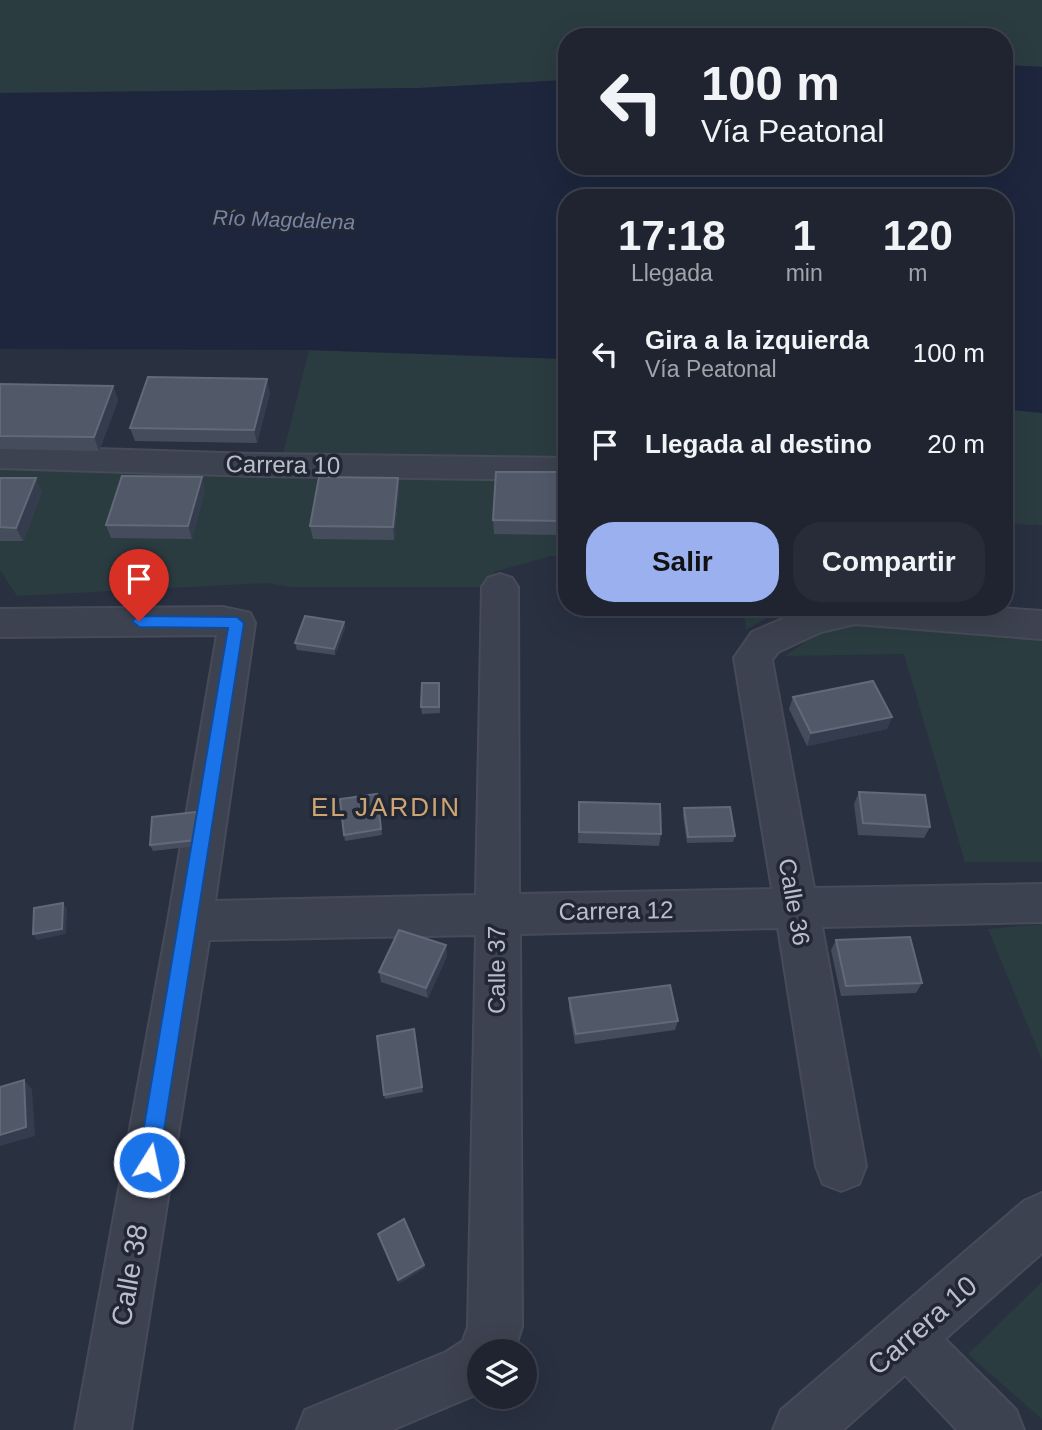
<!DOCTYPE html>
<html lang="es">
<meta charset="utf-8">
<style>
body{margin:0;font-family:Helvetica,sans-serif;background:#272c38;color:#f1f3f6;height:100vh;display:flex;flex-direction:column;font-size:26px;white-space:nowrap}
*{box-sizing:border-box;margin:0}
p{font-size:23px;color:#a1a4ab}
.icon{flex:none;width:38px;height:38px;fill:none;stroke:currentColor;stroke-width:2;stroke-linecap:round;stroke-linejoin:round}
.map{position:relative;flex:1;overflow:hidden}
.panel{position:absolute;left:558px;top:189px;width:455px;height:427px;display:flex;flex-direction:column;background:#1f2430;border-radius:28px;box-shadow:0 7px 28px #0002,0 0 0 2px #3c414c}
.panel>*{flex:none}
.guide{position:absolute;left:558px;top:28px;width:455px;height:147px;border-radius:28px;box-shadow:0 7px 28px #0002,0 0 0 2px #3c414c;background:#1f2430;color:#f1f3f6;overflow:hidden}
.fabs{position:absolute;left:467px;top:1339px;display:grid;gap:14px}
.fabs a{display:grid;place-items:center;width:70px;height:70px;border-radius:50%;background:#1f2430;box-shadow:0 7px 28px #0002,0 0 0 2px #3c414c;font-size:35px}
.pin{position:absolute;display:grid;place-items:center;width:60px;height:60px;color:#fff;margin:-72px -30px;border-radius:50% 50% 50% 0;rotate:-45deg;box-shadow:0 0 7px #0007}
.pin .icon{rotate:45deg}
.me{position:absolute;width:77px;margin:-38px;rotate:10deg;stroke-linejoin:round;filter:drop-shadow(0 0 5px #0008)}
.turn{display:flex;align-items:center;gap:24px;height:147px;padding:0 28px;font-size:32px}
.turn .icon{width:91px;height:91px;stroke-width:2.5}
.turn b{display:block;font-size:49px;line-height:60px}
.eta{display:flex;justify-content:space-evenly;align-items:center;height:119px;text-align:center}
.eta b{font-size:42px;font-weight:800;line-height:49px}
.cta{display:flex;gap:14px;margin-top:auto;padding:14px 28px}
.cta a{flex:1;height:80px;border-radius:28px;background:#9ab0ef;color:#111;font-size:28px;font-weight:800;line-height:80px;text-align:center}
.cta a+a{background:#272c38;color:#f1f3f6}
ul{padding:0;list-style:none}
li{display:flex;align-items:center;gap:21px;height:91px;padding:0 28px}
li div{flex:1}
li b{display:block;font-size:26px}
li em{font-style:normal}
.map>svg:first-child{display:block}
.green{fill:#2b3c41}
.water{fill:#1d263d}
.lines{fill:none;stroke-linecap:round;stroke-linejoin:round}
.minor-casing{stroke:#474b59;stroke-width:4}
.minor{fill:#3d4250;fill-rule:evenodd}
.wall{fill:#454d5d}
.shaded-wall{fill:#343c4d}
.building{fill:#515969;stroke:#626978;stroke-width:2}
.route{fill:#1a73e8;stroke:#114b97;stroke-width:2}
.labels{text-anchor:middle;stroke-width:7;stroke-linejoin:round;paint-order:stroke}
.far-water-label{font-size:21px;font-style:italic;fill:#7785a5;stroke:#222735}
.street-label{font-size:24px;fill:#babeca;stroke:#222735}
.neighbourhood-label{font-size:26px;letter-spacing:2px;fill:#cca573;stroke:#222735}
.near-street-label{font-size:28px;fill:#babeca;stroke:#222735}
</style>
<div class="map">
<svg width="1042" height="1430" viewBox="0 0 1042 1430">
<rect width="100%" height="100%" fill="#293040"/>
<g class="green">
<path d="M0 0H1042V67L1005 65 1004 37H567V80L419 88 0 93Z"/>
<path d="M309 350 567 359V556H551L494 572 486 587H290L267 583 17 596 0 570V466L279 470Z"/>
<path d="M1004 409 1042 413V525L1005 524Z"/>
<path d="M743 607H786L746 630Z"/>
<path d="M850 612 1042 620V862H965L904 654 785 656Z"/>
<path d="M1042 924V1060L988 929Z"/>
<path d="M1042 1282V1419L968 1354Z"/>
</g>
<path class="water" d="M1005 65 1042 67V413L1005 409 1004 198H567V359L309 350 0 349V93L419 88 567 80V166H1004Z"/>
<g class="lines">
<g class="minor-casing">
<g id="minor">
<path d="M0 446 260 454 567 458V480L260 476 0 468Z"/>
<path d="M500 574 512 578 518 587 519 894 772 889 734 658 752 632 810 607H986L1042 611V639L855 624 821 632 778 652 772 660 814 888 1042 884V922L822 927 866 1166 859 1184 841 1191 823 1184 816 1166 778 928 520 934 522 1327 514 1351H480V1393L392 1430H297L305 1410 446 1352 463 1341 468 1327 476 935 209 940 131 1430H75L168 921 217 635 0 637V609L223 607 250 613 255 623 215 901 476 895 482 587 488 578Z"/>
<path d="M1042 1193V1253L945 1339 1016 1410 1024 1430H957L905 1375 843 1430H773L781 1410 1024 1201Z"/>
</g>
</g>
<use href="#minor" class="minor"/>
</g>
<g class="wall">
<path d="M0 384 113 386 118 400 99 451 0 449Z"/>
<path d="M270 393 257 443 135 441 130 428Z"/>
<path d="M567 472V535L494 534 493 520Z"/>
<path d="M0 478 42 492 23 541H0Z"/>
<path d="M398 478 399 491 394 540 313 539 310 526Z"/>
<path d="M205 490 192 539 111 538 106 525Z"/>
<path d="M344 622 345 628 335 655 297 650 295 643Z"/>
<path d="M440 689V713L422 714 421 707Z"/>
<path d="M793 697 892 717 887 729 807 746 789 709Z"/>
<path d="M859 792 930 827 924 838 858 835 854 804Z"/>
<path d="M378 800 382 835 345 841 344 835Z"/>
<path d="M579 802 661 834 659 846 578 843Z"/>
<path d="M684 808 735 836 733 842 687 843 683 815Z"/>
<path d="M204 811 207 817 206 845 153 851 150 845Z"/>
<path d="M836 940 922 983 916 993 841 996 831 950Z"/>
<path d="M446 945 447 956 428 998 381 982 379 972Z"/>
<path d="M569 998 678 1021 675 1030 575 1044 569 1008Z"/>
<path d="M414 1029 423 1092 385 1099 384 1095Z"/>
</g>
<g class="shaded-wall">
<path d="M267 379 270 393 257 443 254 430Z"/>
<path d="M113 386 118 400 99 451 94 437Z"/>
<path d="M202 477 205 490 192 539 188 526Z"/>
<path d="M36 478 42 492 23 541 16 528Z"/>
<path d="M398 478 399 491 394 540 393 527Z"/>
<path d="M344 622 345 628 335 655 334 649Z"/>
<path d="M892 717 887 729 807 746 811 733Z"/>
<path d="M204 811 207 817 206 845 204 839Z"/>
<path d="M63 903 67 909 66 934 37 940 33 934Z"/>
<path d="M446 945 447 956 428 998 426 988Z"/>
<path d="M24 1080 32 1089 35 1136 0 1146V1135Z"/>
<path d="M424 1265 425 1268 399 1284 398 1280Z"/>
</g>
<g class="building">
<path d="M148 377 267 379 254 430 130 428Z"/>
<path d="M0 384 113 386 94 437 0 436Z"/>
<path d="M496 472H567V521L493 520Z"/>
<path d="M122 476 202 477 188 526 106 525Z"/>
<path d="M319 477 398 478 393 527 310 526Z"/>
<path d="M0 478H36L16 528 0 527Z"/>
<path d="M305 616 344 622 334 649 295 643Z"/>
<path d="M873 681 892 717 811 733 793 697Z"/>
<path d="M422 683H439V707H421Z"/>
<path d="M859 792 925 795 930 827 863 823Z"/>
<path d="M377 794 381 829 344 835 340 799Z"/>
<path d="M579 802 660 804 661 834 579 832Z"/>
<path d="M730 807 735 836 688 837 684 808Z"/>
<path d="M204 811V839L150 845 152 817Z"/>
<path d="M63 903 62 929 33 934 34 908Z"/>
<path d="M399 930 446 945 426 988 379 972Z"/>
<path d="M910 937 922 983 846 986 836 940Z"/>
<path d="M670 985 678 1021 576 1034 569 998Z"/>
<path d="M414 1029 422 1087 384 1095 377 1036Z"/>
<path d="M24 1080 26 1127 0 1135V1087Z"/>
<path d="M404 1219 424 1265 398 1280 378 1234Z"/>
</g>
<path class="route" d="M139 616 237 617 244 623 159 1162 156 1170 149 1173 141 1170 138 1162 228 628 139 627 132 621Z"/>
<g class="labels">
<g class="far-water-label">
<text transform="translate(284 220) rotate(2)" y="7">Río Magdalena</text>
</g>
<g class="street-label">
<text transform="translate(283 465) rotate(1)" y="8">Carrera 10</text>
<text transform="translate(794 902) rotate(80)" y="8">Calle 36</text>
<text transform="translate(616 911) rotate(-1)" y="8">Carrera 12</text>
<text transform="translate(497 970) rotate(-90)" y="8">Calle 37</text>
</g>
<g class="neighbourhood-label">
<text x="386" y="816">EL JARDIN</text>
</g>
<g class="near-street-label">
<text transform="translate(129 1275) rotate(-80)" y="10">Calle 38</text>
<text transform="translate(922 1325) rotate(-41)" y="10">Carrera 10</text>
</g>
</g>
</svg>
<div class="fabs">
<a><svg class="icon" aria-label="layers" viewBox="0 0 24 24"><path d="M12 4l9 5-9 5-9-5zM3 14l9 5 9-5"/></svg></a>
</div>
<div class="pin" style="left:139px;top:621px;background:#d93025"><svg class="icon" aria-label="arrive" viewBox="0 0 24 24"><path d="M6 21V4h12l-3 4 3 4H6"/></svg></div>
<svg class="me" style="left:149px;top:1162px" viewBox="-20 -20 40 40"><circle r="17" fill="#1a73e8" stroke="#fff" stroke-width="3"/><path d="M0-11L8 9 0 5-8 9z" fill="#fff"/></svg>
<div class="guide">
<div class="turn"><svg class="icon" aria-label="left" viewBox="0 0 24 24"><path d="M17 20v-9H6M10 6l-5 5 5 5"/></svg><div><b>100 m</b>Vía Peatonal</div></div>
</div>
<section class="panel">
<div class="eta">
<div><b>17:18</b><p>Llegada</p></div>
<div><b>1</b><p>min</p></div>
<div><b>120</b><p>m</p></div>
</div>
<ul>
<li><svg class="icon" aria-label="left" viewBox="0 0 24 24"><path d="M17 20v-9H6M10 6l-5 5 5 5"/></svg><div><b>Gira a la izquierda</b><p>Vía Peatonal</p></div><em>100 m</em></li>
<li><svg class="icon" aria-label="arrive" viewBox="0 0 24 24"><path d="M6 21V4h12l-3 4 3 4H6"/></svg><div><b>Llegada al destino</b></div><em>20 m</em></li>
</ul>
<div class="cta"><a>Salir</a><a>Compartir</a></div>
</section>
</div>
